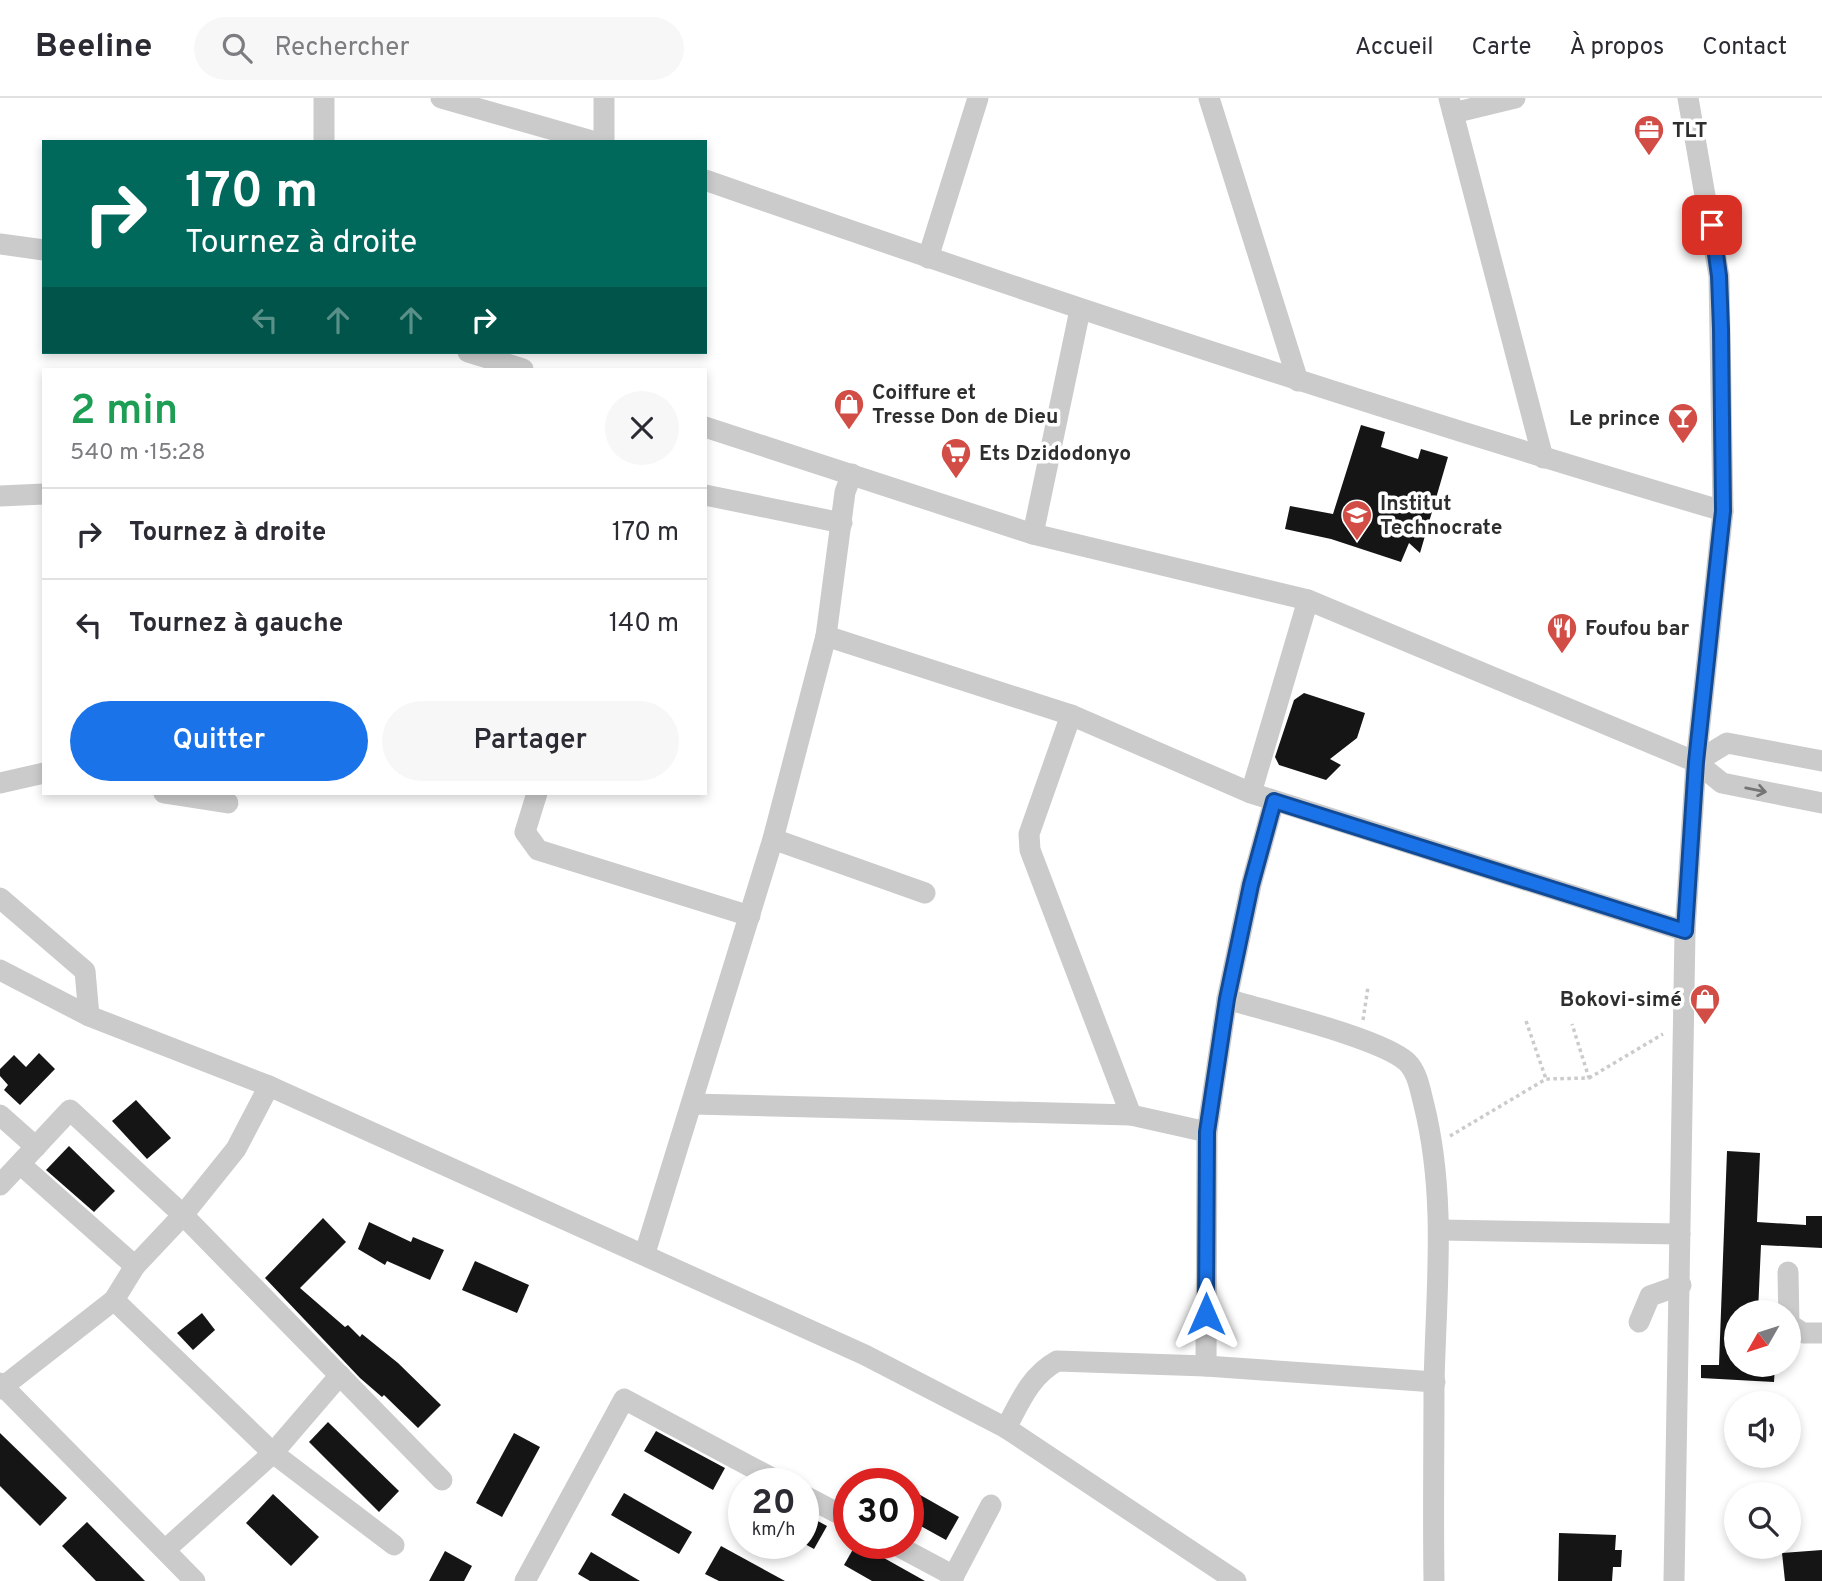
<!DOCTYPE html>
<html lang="fr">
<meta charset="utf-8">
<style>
body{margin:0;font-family:Overpass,sans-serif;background:#f7f7f7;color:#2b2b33;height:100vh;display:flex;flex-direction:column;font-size:26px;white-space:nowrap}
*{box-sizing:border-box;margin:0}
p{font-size:23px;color:#7c7c81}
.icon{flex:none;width:38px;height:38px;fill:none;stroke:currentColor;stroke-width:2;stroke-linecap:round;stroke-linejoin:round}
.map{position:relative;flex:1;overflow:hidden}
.side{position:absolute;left:42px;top:270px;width:665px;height:427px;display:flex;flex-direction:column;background:#fff;border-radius:0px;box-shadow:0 4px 10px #0003}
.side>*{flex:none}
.banner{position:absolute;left:42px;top:42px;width:665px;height:214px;border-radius:0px;box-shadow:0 4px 10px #0003;background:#00695c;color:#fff;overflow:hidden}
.needle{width:46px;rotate:231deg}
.buttons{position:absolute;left:1724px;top:1202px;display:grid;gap:14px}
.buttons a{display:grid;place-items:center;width:77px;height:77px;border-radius:50%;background:#fff;box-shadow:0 4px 10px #0003;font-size:35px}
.speed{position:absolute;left:728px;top:1370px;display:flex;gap:14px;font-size:35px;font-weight:700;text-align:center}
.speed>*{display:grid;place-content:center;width:91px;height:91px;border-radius:50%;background:#fff;box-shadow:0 4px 10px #0003;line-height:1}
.speed small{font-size:18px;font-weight:400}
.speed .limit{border:10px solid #d22;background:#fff;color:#111}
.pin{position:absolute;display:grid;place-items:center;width:60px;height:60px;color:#fff;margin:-30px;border-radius:14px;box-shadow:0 4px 10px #0006}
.me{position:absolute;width:77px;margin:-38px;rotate:0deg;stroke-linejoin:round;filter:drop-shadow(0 0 5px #0008)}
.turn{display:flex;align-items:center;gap:24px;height:147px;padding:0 28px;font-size:32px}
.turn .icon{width:91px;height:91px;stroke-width:2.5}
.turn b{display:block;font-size:49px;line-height:60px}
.lanes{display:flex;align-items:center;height:66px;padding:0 28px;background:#0003;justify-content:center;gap:35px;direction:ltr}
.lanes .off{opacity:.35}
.round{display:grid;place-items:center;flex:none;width:74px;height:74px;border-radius:37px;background:#f7f7f7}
.overview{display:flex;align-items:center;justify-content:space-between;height:119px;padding:0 28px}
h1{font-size:42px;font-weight:600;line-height:52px;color:#1e9e55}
.action{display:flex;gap:14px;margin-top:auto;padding:14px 28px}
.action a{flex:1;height:80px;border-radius:42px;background:#1a73e8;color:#fff;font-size:28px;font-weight:600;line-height:80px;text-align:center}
.action a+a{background:#f7f7f7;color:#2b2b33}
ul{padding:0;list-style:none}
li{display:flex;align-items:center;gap:21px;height:91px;padding:0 28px;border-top:2px solid #e1e1e2}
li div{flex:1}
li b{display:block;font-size:26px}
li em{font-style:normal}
header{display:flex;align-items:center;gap:42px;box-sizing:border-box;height:98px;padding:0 35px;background:#fff;border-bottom:2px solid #e1e1e2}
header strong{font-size:33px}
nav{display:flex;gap:38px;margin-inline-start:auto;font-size:24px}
.search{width:490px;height:63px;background:#f7f7f7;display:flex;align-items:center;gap:18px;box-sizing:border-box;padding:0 24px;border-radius:38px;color:#7c7c81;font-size:26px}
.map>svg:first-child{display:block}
.building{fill:#151515}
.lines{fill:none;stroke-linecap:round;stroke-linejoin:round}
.path{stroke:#cbcbcb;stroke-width:3.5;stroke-dasharray:3.5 3.5;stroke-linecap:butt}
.minor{stroke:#cbcbcb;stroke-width:21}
.oneway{stroke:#757575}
.route-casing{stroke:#114b97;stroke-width:18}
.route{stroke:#1a73e8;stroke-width:12}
.labels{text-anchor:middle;stroke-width:7;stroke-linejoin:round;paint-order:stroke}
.poi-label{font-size:21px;font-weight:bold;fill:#2e2e2e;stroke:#fff;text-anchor:start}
</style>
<header>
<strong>Beeline</strong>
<div class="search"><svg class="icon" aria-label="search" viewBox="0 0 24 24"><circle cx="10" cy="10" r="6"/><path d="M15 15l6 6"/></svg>Rechercher</div>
<nav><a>Accueil</a><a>Carte</a><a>À propos</a><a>Contact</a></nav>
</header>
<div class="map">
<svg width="1822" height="1483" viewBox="0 0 1822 1483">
<rect width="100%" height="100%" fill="#fff"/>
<g class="building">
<path d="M1361 327 1385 334 1381 349 1418 361 1421 351 1448 359 1420 455 1409 445 1401 464 1331 441 1285 431 1290 408 1333 416Z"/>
<path d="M1304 595 1365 615 1357 640 1330 661 1341 667 1326 682 1279 667 1275 659 1294 602Z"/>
<path d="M39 955 55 971 20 1007 4 992 8 987 0 978V971L14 957 26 969Z"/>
<path d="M136 1002 171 1040 147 1061 112 1023Z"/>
<path d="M69 1048 115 1093 94 1114 46 1072Z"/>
<path d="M1727 1053 1760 1055 1757 1124 1806 1127V1118H1822V1150L1761 1147 1758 1214H1736V1267H1775L1774 1284 1701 1280V1267H1719Z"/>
<path d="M323 1120 346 1144 300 1190 345 1229 348 1227 360 1239 362 1236 398 1265 441 1307 418 1330 384 1297 382 1299 360 1280 265 1180Z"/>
<path d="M369 1124 411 1144 413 1139 444 1152 430 1182 387 1163 385 1167 358 1151Z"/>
<path d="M475 1163 529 1187 517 1215 462 1192Z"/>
<path d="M202 1215 215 1232 193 1252 177 1235Z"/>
<path d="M328 1324 399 1393 379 1414 309 1344Z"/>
<path d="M656 1333 725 1370 713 1392 644 1353Z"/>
<path d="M0 1335 67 1400 40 1428 0 1388Z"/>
<path d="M514 1335 540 1349 502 1419 476 1405Z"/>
<path d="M908 1390 959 1419 946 1442 908 1421Z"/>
<path d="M624 1395 692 1434 679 1456 611 1417Z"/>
<path d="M273 1396 319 1439 291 1468 246 1425Z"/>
<path d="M803 1415 827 1428 814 1451 803 1445Z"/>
<path d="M87 1424 145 1483H96L62 1448Z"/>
<path d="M1559 1435 1616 1437 1615 1452H1622L1621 1469H1613L1612 1483H1558Z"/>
<path d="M856 1446H859L925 1483H872L844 1467Z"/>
<path d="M721 1448 785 1483H719L705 1476Z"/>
<path d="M1822 1452V1483H1785L1782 1455Z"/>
<path d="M445 1453 472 1468 464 1483H429Z"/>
<path d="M591 1454 640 1483H590L578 1476Z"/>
</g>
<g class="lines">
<g class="path">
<path d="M1363 922 1368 889"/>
<path d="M1526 923 1546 981"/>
<path d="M1589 980 1663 936"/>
<path d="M1450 1038 1546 981 1589 980 1572 926"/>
</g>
<g class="minor">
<path d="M324 0V44"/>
<path d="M441 0 596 44"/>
<path d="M604 0V44"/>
<path d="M1209 0 1298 283"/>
<path d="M1449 0 1543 360"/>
<path d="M1453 15 1515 0"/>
<path d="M705 82C1042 200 1380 312 1723 413"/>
<path d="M0 146 44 152"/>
<path d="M928 160 978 0"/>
<path d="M468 254 523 271"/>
<path d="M705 329 1033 436 1308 502 1696 664 1722 685 1822 705"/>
<path d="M705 397 842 425"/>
<path d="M0 398 44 396"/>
<path d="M1033 436 1080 212"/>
<path d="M826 538 1071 617 1251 695 1685 833"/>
<path d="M1071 617 1029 736 1030 752 1131 1017 1207 1034"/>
<path d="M1696 664 1727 645 1822 663"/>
<path d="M0 685 44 675"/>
<path d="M164 695 228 705"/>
<path d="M537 695 525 734 538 752 750 818"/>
<path d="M1251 695 1308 502"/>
<path d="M773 741 925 795"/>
<path d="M0 800 85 873 89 918"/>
<path d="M0 872 89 918 269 988 865 1257 1006 1330 1236 1483"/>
<path d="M1227 901C1266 913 1381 940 1407 964 1418 975 1420 992 1424 1007 1447 1100 1436 1192 1434 1287 1434 1352 1433 1418 1434 1483"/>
<path d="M692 1006 1131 1017"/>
<path d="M0 1017 36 1049"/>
<path d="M20 1066 135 1168"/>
<path d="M0 1087 70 1012 183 1117 442 1382"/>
<path d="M1440 1132 1680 1136"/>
<path d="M645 1155 773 741 826 538 845 394 852 376"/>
<path d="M1788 1174 1789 1226 1803 1235H1822"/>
<path d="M114 1202 273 1355 394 1447"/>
<path d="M1639 1224 1650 1198 1681 1187"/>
<path d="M1206 1268 1207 1034 1227 901 1251 787 1274 703"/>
<path d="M0 1285 195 1483"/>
<path d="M0 1291 114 1202 135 1168 183 1117 236 1051 269 988"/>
<path d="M1006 1330C1020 1304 1030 1278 1057 1263L1206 1268 1435 1284"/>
<path d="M803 1397 849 1421"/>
<path d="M894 1446 954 1478"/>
<path d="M165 1452 273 1355 340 1277"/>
<path d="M525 1483 624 1301 783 1386"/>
<path d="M951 1483 991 1407"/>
<path d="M1674 1483 1685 833 1696 664 1723 413 1719 178 1688 0"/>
</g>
</g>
<defs><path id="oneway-shaft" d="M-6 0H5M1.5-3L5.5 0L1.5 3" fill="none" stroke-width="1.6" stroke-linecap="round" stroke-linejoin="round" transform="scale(1.75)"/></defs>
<use class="oneway" href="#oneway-shaft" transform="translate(1756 692) rotate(11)"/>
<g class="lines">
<g class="route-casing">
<path id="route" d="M1206 1216 1207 1034 1227 901 1251 787 1274 703 1685 833 1696 664 1723 413 1721 231 1719 178 1712 127"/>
</g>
<use href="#route" class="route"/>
</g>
<defs>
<g id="office-pin" transform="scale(1.575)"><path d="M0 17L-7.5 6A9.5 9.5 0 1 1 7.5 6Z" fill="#d14d45" stroke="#fff"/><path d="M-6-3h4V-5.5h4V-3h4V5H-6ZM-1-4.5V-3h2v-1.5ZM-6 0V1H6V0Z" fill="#fff"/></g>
<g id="shop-pin" transform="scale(1.575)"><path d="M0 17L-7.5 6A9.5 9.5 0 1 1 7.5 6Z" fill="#d14d45" stroke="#fff"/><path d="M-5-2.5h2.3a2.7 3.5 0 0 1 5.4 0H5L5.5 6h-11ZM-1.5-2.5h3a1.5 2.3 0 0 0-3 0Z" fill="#fff"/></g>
<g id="bar-pin" transform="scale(1.575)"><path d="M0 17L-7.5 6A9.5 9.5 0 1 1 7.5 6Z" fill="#d14d45" stroke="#fff"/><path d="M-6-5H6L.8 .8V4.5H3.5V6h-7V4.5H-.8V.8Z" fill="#fff"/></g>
<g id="supermarket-pin" transform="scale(1.575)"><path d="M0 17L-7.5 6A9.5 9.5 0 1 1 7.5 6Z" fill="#d14d45" stroke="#fff"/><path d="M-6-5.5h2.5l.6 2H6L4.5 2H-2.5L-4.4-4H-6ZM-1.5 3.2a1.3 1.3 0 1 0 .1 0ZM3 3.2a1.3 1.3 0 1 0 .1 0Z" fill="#fff"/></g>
<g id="school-pin" transform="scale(1.575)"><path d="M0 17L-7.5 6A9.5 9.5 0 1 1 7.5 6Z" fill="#d14d45" stroke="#fff"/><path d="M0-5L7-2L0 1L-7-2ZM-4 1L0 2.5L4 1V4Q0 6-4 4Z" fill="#fff"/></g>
<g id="restaurant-pin" transform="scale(1.575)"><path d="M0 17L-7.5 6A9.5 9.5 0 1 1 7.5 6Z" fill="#d14d45" stroke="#fff"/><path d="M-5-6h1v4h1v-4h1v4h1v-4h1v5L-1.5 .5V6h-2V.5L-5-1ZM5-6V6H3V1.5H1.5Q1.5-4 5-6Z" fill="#fff"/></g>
</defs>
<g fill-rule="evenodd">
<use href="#office-pin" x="1649" y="32"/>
<use href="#shop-pin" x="849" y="306"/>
<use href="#bar-pin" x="1683" y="320"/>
<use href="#supermarket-pin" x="956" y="355"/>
<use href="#school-pin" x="1357" y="417"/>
<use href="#restaurant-pin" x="1562" y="530"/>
<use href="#shop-pin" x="1705" y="901"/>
</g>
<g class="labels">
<g class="poi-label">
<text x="1672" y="39">TLT</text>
<text x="872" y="301">Coiffure et<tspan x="872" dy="24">Tresse Don de Dieu</tspan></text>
<text x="1660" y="327" text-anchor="end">Le prince</text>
<text x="979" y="362">Ets Dzidodonyo</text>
<text x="1380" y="412">Institut<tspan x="1380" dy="24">Technocrate</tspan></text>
<text x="1585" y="537">Foufou bar</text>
<text x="1682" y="908" text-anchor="end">Bokovi-simé</text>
</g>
</g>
</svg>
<div class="buttons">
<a><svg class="needle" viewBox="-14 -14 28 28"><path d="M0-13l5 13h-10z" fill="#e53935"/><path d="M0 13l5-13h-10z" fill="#7c7c81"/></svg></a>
<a><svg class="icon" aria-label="sound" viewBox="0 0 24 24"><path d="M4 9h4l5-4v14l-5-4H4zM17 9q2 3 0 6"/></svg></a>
<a><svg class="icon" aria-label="search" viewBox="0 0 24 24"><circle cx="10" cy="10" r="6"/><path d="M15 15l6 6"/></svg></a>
</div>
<div class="speed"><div>20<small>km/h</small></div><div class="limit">30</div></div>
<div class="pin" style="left:1712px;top:127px;background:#d93025"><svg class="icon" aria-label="arrive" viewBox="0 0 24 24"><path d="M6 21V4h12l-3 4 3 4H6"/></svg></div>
<svg class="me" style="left:1206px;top:1216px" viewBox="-20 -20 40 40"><path d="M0-17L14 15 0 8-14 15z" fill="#1a73e8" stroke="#fff" stroke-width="4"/></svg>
<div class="banner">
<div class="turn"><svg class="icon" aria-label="right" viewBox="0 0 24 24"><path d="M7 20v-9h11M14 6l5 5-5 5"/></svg><div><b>170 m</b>Tournez à droite</div></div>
<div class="lanes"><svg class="icon off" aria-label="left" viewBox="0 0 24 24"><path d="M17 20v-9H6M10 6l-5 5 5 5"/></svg><svg class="icon off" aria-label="ahead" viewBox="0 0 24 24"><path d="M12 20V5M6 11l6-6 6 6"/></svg><svg class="icon off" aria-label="ahead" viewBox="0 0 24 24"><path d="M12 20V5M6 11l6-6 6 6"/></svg><svg class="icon" aria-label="right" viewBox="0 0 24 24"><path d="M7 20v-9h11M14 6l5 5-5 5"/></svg></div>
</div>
<section class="side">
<div class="overview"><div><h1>2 min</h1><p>540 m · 15:28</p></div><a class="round"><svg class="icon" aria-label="close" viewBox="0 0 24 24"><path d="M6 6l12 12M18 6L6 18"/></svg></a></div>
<ul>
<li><svg class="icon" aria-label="right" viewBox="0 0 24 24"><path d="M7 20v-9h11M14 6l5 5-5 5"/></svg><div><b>Tournez à droite</b></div><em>170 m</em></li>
<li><svg class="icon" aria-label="left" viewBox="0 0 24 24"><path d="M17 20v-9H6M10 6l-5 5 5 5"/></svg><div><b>Tournez à gauche</b></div><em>140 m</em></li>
</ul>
<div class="action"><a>Quitter</a><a>Partager</a></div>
</section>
</div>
